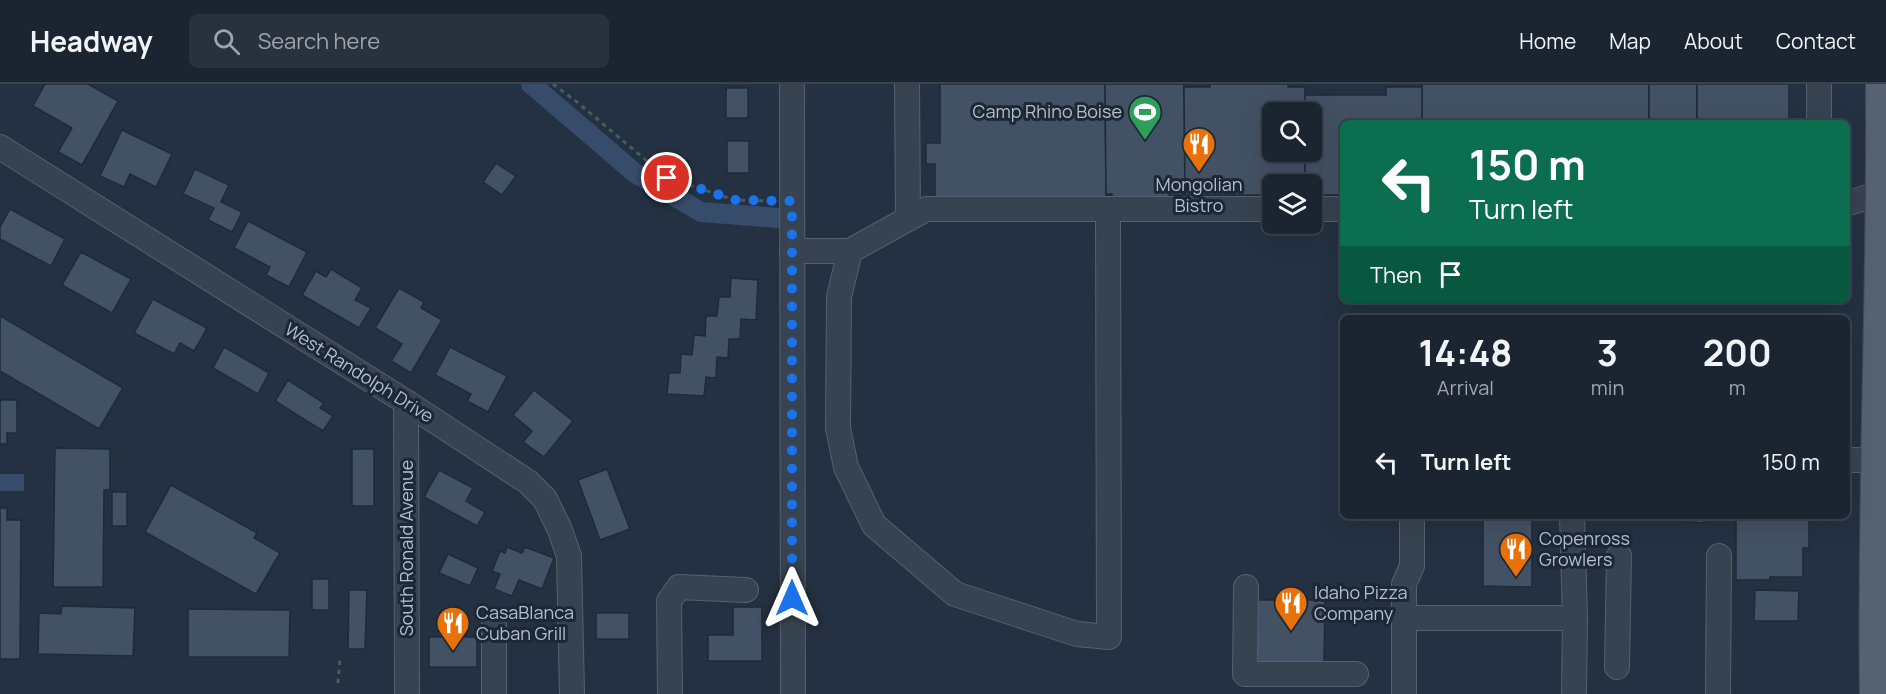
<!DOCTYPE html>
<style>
body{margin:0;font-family:Manrope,sans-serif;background:#28313e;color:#f1f3f6;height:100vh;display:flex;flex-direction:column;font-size:22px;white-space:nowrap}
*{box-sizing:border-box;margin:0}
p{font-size:20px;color:#a0a5ac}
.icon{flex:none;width:33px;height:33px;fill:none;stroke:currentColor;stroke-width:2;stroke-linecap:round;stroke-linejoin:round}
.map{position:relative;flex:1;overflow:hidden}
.side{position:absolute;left:1340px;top:231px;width:510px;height:204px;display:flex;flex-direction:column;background:#1b2532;border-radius:9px;box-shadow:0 6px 24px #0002,0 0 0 2px #39424d}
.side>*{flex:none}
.top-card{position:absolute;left:1340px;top:36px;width:510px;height:183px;border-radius:9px;box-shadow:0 6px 24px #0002,0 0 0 2px #39424d;background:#0b6e4f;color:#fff;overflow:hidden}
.buttons{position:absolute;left:1262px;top:18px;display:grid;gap:12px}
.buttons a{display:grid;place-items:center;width:60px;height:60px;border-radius:9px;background:#1b2532;box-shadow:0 6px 24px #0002,0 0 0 2px #39424d;font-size:30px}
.pin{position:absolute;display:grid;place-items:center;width:51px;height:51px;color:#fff;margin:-26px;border:3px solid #fff;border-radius:50%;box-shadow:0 2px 6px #0007}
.me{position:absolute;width:66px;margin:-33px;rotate:0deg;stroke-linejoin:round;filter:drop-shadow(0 0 4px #0008)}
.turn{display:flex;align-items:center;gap:21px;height:126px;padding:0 30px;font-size:27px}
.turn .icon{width:78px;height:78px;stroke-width:2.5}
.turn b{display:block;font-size:42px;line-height:51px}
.then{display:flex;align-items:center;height:57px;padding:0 30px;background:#0003;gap:12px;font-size:22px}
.eta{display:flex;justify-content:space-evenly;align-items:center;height:102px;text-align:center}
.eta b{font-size:36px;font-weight:700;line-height:42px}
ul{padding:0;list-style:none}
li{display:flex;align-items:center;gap:18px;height:90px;padding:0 30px}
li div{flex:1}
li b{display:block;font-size:22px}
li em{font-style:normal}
header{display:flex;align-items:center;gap:36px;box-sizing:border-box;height:84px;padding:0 30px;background:#1b2532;border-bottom:2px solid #39424d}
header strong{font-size:28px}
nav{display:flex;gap:33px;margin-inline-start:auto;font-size:21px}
.search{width:420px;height:54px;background:#28313e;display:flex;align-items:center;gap:15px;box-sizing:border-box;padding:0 21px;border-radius:9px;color:#a0a5ac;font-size:22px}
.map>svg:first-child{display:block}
.water{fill:#374c6a}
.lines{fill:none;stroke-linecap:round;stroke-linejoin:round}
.canal{stroke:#374c6a;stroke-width:20}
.building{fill:#435164;stroke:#1f2a39;stroke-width:1.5}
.minor-casing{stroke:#56616f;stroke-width:26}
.major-casing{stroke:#424c5b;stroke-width:32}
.path{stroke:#445d60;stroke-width:3;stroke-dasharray:4.5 4.5;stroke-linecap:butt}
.minor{stroke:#384351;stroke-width:24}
.major{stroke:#566271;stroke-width:30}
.route{stroke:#1a73e8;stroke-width:10;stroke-dasharray:0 18}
.labels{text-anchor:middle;stroke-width:6;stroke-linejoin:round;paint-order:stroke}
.poi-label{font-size:18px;fill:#b5becc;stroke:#1d2837;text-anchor:start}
.street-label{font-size:18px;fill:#b5becc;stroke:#1d2837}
</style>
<header>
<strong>Headway</strong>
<div class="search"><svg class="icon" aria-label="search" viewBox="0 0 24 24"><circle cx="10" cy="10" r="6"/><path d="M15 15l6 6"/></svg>Search here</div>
<nav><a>Home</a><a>Map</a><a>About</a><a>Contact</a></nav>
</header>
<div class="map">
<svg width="1886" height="610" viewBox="0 0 1886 610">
<rect width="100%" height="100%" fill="#243142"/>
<rect class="water" x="0" y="390" width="24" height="17"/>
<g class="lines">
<path class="canal" d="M531 0 635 89 701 128 779 134"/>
</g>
<g class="building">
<path d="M45 0H88L118 17 82 81 58 68 72 44 33 22Z"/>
<path d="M940 0H1105L1106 114 935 115V80H926V59H940Z"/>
<path d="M1105 0H1184L1185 111H1169V114H1112V110H1106Z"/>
<path d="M1210 0H1288V3H1305V28H1272V68H1305V100H1272V111H1185L1184 3H1210Z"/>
<rect x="1422" y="0" width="227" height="39"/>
<rect x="1649" y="0" width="48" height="39"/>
<rect x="1697" y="0" width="92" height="39"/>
<path d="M1386 3H1422V39H1342V111H1311V100H1305V68H1311V28H1305V11H1386Z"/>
<rect x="726" y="4" width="22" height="30"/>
<path d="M122 46 172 70 156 103 130 90 124 103 100 92Z"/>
<rect x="727" y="57" width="22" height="32"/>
<path d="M496 79 516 92 502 111 483 98Z"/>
<path d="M195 85 229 101 221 118 242 128 232 148 208 136 214 124 183 110Z"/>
<path d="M10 125 65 155 51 182 0 155V143Z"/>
<path d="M248 137 307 168 289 203 266 191 270 183 234 164Z"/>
<path d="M81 168 131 195 112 229 62 201Z"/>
<path d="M331 185 362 204 355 216 371 224 359 244 302 211 316 187 326 193Z"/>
<path d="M731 194 758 196 756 236 741 235 740 255H729L728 274 717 273 716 294 706 293 704 312 667 310 669 289H680L681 270 692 271 694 251 705 252 706 232H717L719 213H730Z"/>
<path d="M399 204 424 218 421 224 442 236 411 289 391 277 402 260 375 244Z"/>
<path d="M153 215 207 244 194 267 180 259 174 270 134 249Z"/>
<path d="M0 232 123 304 99 345 0 287Z"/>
<path d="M224 263 269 289 258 310 213 284Z"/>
<path d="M450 263 507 292 488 328 467 317 471 310 435 291Z"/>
<path d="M288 296 324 319 320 324 333 332 323 347 275 317Z"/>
<path d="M534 306 573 337 544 373 523 358 532 347 513 331Z"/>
<path d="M0 316H17V349H7V360H0Z"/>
<path d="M55 364 110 365V406H104L103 503H53Z"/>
<rect x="352" y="365" width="22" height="57"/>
<path d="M607 385 630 445 600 456 578 396Z"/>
<path d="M439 386 473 404 466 417 485 428 477 442 424 413Z"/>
<path d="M171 401 257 449 254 454 280 469 256 510 145 448Z"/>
<rect x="112" y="408" width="15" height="34"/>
<path d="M0 424H7V436H21L20 575H0Z"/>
<path d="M1483 432H1532V503L1483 502Z"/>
<path d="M1688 432H1704V439L1688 438Z"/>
<path d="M1736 432H1809V464H1803V493H1770V496H1736Z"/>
<path d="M507 463 522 469 525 463 554 474 542 505 519 496 512 512 494 505 500 490 492 487 500 467 505 469Z"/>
<path d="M448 470 478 484 470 502 439 489Z"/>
<rect x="312" y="495" width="17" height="31"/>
<path d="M349 506H367L365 565H348Z"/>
<path d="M1755 506 1799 507 1798 537H1754Z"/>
<path d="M1257 516H1325L1324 581H1257Z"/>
<path d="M62 522 135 524 133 572 38 570 39 529 61 530Z"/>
<path d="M733 523H762V577H708V551H733Z"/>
<path d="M188 525 290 526 289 573H188Z"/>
<rect x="596" y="529" width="33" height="26"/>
<rect x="429" y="553" width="48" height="30"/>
</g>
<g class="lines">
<g class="minor-casing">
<g id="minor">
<path d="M792 0 793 610"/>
<path d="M907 0 908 135"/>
<path d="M1819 0V39"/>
<path d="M0 63 406 318 528 398 545 415 560 446 569 472 572 610"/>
<path d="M1846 120 1886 107"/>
<path d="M1311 125H1342"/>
<path d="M792 167H850L926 125H1272"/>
<path d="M850 167 839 213 838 344 846 383 874 441 955 510 1077 550 1109 553 1108 125"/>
<path d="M406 318 407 610"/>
<path d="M1846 376H1886"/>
<path d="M1572 432 1575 534 1574 610"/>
<path d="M1246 503 1245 590H1356"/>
<path d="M1404 534H1575"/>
<path d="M494 541V610"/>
<path d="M1617 583 1619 472"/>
<path d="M670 610 669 517 679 503 746 506"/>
<path d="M1404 610V500L1412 482V432"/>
<path d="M1718 610 1719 472"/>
</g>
</g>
<g class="major-casing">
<path id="major" d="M1875 610C1872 407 1883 203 1881 0"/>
</g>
<g class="path">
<path d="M553 0 577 18 667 94 735 116 772 117"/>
<path d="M338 599 340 574"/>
</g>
<use href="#minor" class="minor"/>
<use href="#major" class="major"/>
</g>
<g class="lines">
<path class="route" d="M667 94 735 116 792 117V514"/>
</g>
<defs>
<g id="stadium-pin" transform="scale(1.725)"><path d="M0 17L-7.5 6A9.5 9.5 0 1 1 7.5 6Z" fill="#2e9e5b" stroke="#1d2837"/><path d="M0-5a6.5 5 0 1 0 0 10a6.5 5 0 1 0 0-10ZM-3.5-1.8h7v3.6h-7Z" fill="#fff"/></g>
<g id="restaurant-pin" transform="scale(1.725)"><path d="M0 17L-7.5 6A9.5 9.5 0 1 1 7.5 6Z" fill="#e8710a" stroke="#1d2837"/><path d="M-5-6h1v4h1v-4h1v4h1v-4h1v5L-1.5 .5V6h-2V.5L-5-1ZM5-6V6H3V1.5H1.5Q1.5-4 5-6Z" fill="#fff"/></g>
</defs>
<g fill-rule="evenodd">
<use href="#stadium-pin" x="1145" y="28"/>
<use href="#restaurant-pin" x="1199" y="60"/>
<use href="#restaurant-pin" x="1516" y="465"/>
<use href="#restaurant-pin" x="1291" y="519"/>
<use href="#restaurant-pin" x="453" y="539"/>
</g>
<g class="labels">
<g class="poi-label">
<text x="1122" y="34" text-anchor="end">Camp Rhino Boise</text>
<text x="1199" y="107" text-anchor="middle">Mongolian<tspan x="1199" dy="21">Bistro</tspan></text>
<text x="1539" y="461">Copenross<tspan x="1539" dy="21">Growlers</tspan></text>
<text x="1314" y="515">Idaho Pizza<tspan x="1314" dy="21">Company</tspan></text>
<text x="476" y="535">CasaBlanca<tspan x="476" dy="21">Cuban Grill</tspan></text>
</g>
<g class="street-label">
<text transform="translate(359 289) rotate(32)" y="6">West Randolph Drive</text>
<text transform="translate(407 464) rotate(-90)" y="6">South Ronald Avenue</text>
</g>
</g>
</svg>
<div class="buttons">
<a><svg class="icon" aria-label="search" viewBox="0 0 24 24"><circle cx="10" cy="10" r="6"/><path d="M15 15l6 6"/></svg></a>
<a><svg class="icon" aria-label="layers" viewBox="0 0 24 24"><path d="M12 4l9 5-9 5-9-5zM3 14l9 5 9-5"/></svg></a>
</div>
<div class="pin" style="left:667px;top:94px;background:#d93025"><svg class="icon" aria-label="arrive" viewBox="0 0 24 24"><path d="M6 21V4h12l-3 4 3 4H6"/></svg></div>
<svg class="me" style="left:792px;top:514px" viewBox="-20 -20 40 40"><path d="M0-17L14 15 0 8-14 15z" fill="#1a73e8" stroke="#fff" stroke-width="4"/></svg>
<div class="top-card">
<div class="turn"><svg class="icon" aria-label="left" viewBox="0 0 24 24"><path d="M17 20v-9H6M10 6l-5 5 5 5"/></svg><div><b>150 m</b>Turn left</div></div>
<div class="then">Then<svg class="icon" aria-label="arrive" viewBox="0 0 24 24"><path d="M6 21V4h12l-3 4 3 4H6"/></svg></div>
</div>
<section class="side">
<div class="eta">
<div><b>14:48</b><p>Arrival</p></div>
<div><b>3</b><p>min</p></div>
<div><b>200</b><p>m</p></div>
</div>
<ul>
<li><svg class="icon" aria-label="left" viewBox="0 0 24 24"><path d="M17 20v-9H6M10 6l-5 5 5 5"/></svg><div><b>Turn left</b></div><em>150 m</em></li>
</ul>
</section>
</div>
